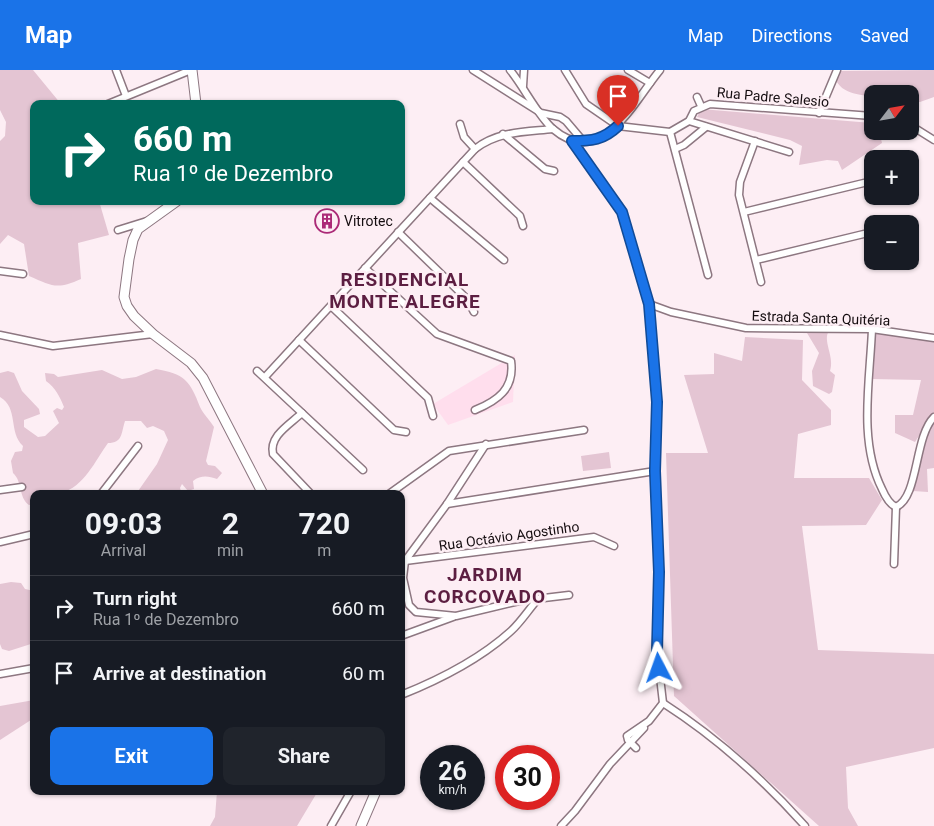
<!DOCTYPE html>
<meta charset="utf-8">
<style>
body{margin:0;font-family:Roboto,sans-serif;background:#20242c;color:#f1f3f6;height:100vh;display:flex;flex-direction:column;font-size:19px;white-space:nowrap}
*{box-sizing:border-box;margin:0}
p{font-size:16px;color:#9ea1a6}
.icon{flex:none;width:28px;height:28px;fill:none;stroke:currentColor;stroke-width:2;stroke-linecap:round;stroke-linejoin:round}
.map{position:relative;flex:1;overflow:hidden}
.drawer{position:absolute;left:30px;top:420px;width:375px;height:305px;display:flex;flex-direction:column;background:#171b24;border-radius:10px;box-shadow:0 1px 4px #0004}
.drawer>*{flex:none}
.hud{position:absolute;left:30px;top:30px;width:375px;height:105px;border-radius:10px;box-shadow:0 1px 4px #0004;background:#00695c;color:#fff;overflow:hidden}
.needle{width:32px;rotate:59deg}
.tools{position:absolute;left:864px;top:15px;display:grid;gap:10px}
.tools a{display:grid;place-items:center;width:55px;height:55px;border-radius:10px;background:#171b24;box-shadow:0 1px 4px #0004;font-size:25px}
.speed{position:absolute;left:420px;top:675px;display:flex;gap:10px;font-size:25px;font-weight:700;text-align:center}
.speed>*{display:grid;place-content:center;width:65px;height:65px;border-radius:50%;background:#171b24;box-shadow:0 1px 4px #0004;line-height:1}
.speed small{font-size:12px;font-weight:400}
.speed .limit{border:8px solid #d22;background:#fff;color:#111}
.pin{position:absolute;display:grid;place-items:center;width:42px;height:42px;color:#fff;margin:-51px -21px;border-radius:50% 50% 50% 0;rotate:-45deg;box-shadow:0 0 5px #0007}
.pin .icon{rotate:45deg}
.me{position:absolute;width:55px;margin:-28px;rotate:356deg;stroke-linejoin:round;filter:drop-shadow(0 0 4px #0008)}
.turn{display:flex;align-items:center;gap:18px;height:105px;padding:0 20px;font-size:22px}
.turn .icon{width:65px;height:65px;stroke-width:2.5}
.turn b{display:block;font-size:35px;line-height:42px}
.eta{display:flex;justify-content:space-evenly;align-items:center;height:85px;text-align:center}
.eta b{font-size:30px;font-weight:700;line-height:35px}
.cta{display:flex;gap:10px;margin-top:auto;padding:10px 20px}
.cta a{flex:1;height:58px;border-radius:10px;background:#1a73e8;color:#fff;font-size:20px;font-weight:700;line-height:58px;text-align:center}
.cta a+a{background:#20242c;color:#f1f3f6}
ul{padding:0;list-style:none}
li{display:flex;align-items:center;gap:15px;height:65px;padding:0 20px;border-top:1px solid #363941}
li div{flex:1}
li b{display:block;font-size:19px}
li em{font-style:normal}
header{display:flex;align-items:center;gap:30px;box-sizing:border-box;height:70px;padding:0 25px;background:#1a73e8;color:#fff}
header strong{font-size:24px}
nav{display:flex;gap:28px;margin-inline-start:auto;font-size:18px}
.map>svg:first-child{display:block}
.built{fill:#ffdeed}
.green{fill:#e4c5d3}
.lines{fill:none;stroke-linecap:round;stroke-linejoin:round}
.minor-casing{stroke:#8d7781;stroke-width:9}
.major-casing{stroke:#8d7781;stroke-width:11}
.minor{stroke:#fff;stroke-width:6}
.major{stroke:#fff;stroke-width:9}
.route-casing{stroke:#114b97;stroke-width:12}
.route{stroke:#1a73e8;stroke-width:9}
.labels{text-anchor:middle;stroke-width:5;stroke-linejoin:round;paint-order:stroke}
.street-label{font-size:14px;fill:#150d10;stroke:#fdeef4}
.poi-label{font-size:14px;fill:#150d10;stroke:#fdeef4;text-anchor:start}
.district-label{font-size:19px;font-weight:bold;letter-spacing:1px;fill:#5c1e41;stroke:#fdeef4}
</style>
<header>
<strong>Map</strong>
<nav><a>Map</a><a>Directions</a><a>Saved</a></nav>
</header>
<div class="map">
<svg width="934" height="756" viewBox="0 0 934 756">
<rect width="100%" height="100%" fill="#fdeef4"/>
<path class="built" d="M515 285 513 332 448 355 433 334Z"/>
<g class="green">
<path d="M0 0H33L61 34H34V131H99L109 165 78 173 81 209C57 220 52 216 29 206L24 174 8 165 0 174V71L5 66 6 52 0 40Z"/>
<path d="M934 0V27L920 32H914L910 24C885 24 838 35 833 1Z"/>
<path d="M701 39 872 53V61H879L882 73 842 100 838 91 827 90 799 95 802 76 790 70 697 47Z"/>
<path d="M811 261H829C822 270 835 287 830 301L835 305 832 322 829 324 813 316 812 301 819 283 807 263Z"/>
<path d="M874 262 934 272V343L915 372 895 363V345H913L921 310 873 309Z"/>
<path d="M745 267 803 270 802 310 831 340V355L798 364 794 408H869L882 430 866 455 802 456 818 580 934 584V678L846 697 848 738 858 756H819L674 626 666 383H708L684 305 714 304V283L742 291Z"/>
<path d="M156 299C184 304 190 310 200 337 203 344 210 350 214 357L206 391 208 395 215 396 222 403 217 409C208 406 201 405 193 411L194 419 188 421 182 414 180 418 182 424H136L157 394 168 370 164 361 153 356 147 358 141 351H125C121 363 123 373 108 373 95 391 84 417 61 423 53 426 42 424 34 424V434L29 435C18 427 23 412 13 403L11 391 15 382 22 381 23 376C8 362 19 338 0 327V303L8 301 14 303 22 321 39 339 40 344 24 350V357L38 367 45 366 59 353 53 341 57 338 62 340 64 337C60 327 55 317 46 311L45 303 54 304 58 307 102 300 122 309 136 307Z"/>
<path d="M934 352V398L927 399 928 422 913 421 929 358Z"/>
<path d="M609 382 611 398 583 401 581 386Z"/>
<path d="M11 512 21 513 25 519 34 521V573L9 581 2 579 0 574V514Z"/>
<path d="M34 630V648L0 670V636Z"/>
<path d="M217 721H318L297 756H210L215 747Z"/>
</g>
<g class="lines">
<g class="minor-casing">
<g id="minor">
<path d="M116 0 126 26"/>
<path d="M473 0 541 43 560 47 566 51 583 71"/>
<path d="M510 0C524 17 538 46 553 59 602 101 634 31 660 0"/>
<path d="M565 0 586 34 618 56 670 62 689 51 694 41 710 34 872 46"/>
<path d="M628 0 650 13"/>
<path d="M523 16 524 0"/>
<path d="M878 21V24"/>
<path d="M697 27 701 36"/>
<path d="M108 34 191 0"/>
<path d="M819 43 837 0"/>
<path d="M689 51 789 82"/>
<path d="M460 54 464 67 475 79"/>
<path d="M910 55 934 70"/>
<path d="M670 62 708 205"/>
<path d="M503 64 545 99 554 101"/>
<path d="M572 71 622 142 649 234 657 333 655 409 659 502 657 581 663 633 649 651 627 666 628 670 636 678"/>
<path d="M755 71 740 112 739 125 761 212"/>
<path d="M675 79 684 75 706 57"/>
<path d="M463 92 520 146 523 156"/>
<path d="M430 128 504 190"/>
<path d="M744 142 872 111"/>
<path d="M118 160 147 151"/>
<path d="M398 162 467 229 474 242"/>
<path d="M756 190 872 162"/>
<path d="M365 198 437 264 511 291C515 319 497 331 475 340"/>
<path d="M0 201 23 204"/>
<path d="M649 234 671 242 746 258 872 259 934 268"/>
<path d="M331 236 428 328 433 346"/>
<path d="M872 259C870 311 858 371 882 419 885 426 889 434 896 437"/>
<path d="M0 265 53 276 153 264"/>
<path d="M299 270 394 360 406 362"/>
<path d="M257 301 363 400"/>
<path d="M265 307 475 79C498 61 525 62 553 59"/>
<path d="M302 343C289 355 269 366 273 384L311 424"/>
<path d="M486 374 447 434 405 491 403 508 409 535 416 542 456 546 519 531 569 525"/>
<path d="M0 420 22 417"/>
<path d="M101 424 138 376"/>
<path d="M389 424 449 381 584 360"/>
<path d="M447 434 655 401"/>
<path d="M896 437C919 427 914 367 934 347"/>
<path d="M0 472 34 464"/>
<path d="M405 491 594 467 614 476"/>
<path d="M894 494 896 437"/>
<path d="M401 566 453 547"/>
<path d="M0 604 34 598"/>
<path d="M401 625C441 609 479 590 511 561 521 552 529 539 538 529"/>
<path d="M663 633C716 667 763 709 805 756"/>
<path d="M331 756 351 721"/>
<path d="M561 756 575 741 610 694 644 658"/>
</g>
</g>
<g class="major-casing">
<g id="major">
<path d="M192 0 196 34"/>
<path d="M177 131 138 159 133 170 129 189 124 227 127 236 134 246 153 264 191 293 203 308 263 424"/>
<path d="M361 756 376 721"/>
</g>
</g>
<use href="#minor" class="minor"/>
<use href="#major" class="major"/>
</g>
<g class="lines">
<g class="route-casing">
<path id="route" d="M618 56C603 70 592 71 572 71L622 142 649 234 657 332 655 401 659 502 657 581 659 598"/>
</g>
<use href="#route" class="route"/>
</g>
<defs>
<g id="building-ring" transform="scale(1.25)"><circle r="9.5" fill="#fdeef4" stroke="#ab2a77" stroke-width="1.5"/><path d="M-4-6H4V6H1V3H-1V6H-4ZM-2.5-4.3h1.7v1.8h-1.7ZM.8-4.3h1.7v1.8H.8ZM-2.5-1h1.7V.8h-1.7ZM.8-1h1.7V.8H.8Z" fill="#ab2a77"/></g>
</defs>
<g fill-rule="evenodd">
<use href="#building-ring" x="327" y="151"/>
</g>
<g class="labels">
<g class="street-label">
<text transform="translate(773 27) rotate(5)" y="5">Rua Padre Salesio</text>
<text transform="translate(821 248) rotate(2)" y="5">Estrada Santa Quitéria</text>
<text transform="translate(509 466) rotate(-8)" y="5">Rua Octávio Agostinho</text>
</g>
<g class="poi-label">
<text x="344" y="156">Vitrotec</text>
</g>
<g class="district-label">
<text x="405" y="216">RESIDENCIAL<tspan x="405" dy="22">MONTE ALEGRE</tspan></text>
<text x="485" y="511">JARDIM<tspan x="485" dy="22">CORCOVADO</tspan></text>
</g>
</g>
</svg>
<div class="tools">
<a><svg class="needle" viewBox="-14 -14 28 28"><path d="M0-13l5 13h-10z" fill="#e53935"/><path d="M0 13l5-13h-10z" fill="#9ea1a6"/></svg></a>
<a>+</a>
<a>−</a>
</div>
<div class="speed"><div>26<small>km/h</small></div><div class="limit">30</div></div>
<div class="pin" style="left:618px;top:56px;background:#d93025"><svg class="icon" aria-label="arrive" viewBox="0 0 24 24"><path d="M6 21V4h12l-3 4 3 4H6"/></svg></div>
<svg class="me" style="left:659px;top:598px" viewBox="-20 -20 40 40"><path d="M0-17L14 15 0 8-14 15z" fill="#1a73e8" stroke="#fff" stroke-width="4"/></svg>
<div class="hud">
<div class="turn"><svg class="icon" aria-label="right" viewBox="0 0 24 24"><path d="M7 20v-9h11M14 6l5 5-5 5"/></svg><div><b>660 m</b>Rua 1º de Dezembro</div></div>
</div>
<section class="drawer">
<div class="eta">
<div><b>09:03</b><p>Arrival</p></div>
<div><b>2</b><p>min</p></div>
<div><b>720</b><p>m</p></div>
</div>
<ul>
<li><svg class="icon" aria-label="right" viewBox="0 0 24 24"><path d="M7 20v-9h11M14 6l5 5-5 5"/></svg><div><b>Turn right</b><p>Rua 1º de Dezembro</p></div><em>660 m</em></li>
<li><svg class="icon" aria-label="arrive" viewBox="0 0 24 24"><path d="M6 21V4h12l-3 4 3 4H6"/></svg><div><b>Arrive at destination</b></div><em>60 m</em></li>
</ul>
<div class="cta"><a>Exit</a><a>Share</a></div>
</section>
</div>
